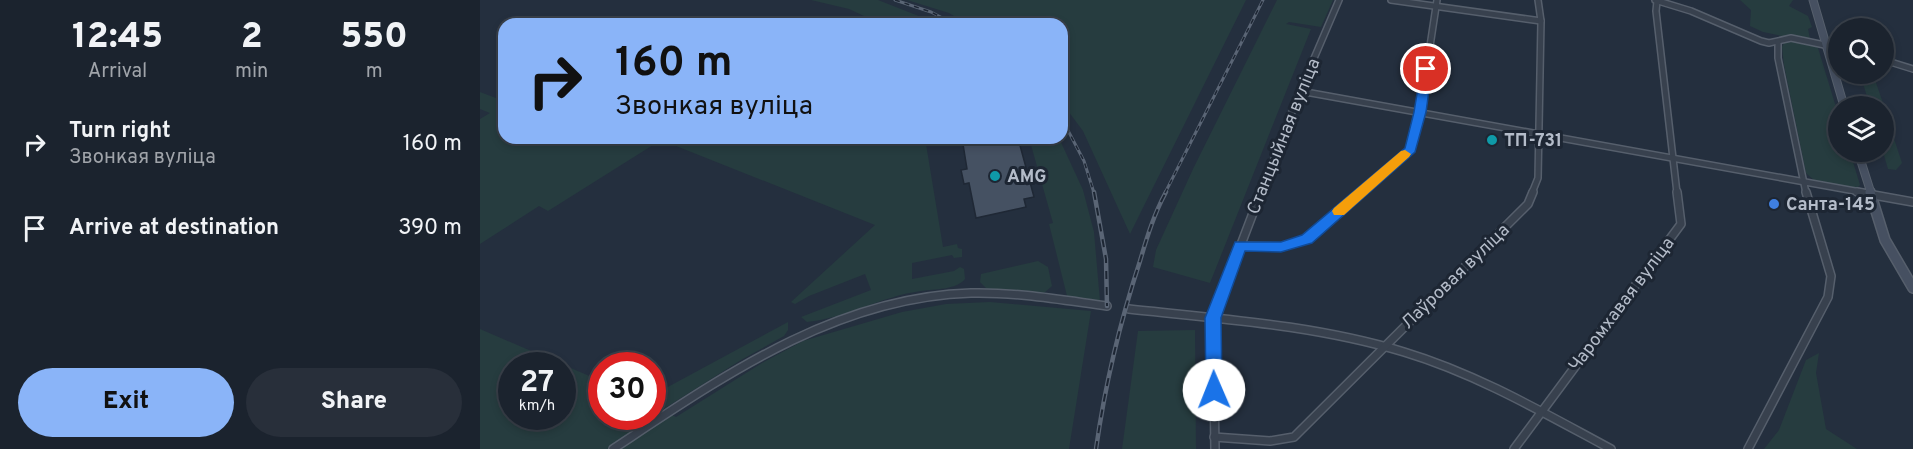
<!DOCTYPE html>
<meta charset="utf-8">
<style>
body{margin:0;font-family:Overpass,sans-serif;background:#282f3a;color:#f1f3f6;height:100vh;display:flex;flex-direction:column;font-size:22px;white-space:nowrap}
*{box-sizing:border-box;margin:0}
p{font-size:20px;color:#a0a4aa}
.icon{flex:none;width:33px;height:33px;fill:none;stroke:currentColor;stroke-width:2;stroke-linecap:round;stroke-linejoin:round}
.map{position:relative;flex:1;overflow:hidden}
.panel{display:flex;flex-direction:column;background:#1b232e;width:480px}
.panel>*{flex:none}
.hud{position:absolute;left:18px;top:18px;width:570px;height:126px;border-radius:18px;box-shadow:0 3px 9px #0003,0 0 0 2px #39404a;background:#8ab4f8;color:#111;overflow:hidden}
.tools{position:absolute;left:1348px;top:18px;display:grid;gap:12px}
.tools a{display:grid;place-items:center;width:66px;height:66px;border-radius:50%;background:#1b232e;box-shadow:0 3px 9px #0003,0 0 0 2px #39404a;font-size:30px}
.speed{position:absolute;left:18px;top:352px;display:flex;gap:12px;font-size:30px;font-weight:700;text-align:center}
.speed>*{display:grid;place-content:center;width:78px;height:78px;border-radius:50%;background:#1b232e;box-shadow:0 3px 9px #0003,0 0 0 2px #39404a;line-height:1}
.speed small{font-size:15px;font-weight:400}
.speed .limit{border:9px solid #d22;background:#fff;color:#111}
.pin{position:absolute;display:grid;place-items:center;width:51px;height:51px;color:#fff;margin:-26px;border:3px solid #fff;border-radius:50%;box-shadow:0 2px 6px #0007}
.me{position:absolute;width:66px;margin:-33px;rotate:359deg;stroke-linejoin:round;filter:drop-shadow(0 0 4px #0008)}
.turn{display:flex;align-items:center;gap:21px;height:126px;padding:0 18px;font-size:27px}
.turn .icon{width:78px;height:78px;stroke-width:2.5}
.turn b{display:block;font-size:42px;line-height:51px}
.eta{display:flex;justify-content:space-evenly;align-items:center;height:102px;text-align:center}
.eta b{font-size:36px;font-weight:800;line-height:42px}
.primary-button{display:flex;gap:12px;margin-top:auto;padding:12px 18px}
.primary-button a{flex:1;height:69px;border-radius:36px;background:#8ab4f8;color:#111;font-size:24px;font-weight:800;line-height:69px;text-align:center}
.primary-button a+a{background:#282f3a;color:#f1f3f6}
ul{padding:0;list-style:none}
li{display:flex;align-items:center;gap:18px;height:84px;padding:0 18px}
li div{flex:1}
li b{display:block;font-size:22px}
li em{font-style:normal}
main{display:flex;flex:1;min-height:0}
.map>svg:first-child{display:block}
.green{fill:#263c3f;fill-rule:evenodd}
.building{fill:#455162;stroke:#1f2835;stroke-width:1.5}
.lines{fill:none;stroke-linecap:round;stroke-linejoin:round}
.minor-far1-casing{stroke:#565f6c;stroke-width:8}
.minor-casing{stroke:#565f6c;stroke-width:10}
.secondary-far1-casing{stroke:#565f6c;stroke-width:9}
.secondary-casing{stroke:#565f6c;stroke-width:12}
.minor-far1{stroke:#38414e;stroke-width:5}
.minor{stroke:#38414e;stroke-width:7}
.secondary-far1{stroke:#465061;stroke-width:7}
.secondary{stroke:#465061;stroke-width:9}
.rail-far1-casing{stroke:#5a6575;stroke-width:3}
.rail-casing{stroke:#5a6575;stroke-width:4.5}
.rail-far1{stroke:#1d2633;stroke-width:1.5;stroke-dasharray:5;stroke-linecap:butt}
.rail{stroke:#1d2633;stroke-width:2;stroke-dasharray:8;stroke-linecap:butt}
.route{fill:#1a73e8;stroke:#114b97;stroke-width:1.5}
.slow{fill:#f59e0b}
.culture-dot{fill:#0f9aa8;stroke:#1d2633;stroke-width:2}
.shop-dot{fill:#3f7fe0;stroke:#1d2633;stroke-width:2}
.labels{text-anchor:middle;stroke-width:6;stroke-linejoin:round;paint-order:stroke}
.street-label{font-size:18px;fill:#b4bcc9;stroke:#1d2633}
.poi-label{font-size:18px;font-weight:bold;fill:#b4bcc9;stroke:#1d2633;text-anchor:start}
</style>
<main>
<section class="panel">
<div class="eta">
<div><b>12:45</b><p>Arrival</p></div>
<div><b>2</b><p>min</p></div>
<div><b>550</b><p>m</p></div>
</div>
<ul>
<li><svg class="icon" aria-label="right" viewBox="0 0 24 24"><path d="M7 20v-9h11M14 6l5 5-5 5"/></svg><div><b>Turn right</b><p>Звонкая вуліца</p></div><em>160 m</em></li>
<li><svg class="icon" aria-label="arrive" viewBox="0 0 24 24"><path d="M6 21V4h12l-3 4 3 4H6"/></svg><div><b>Arrive at destination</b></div><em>390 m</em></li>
</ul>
<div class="primary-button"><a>Exit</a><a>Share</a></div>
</section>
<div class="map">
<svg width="1433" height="449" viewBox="0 0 1433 449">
<rect width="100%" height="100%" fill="#242f3e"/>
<g class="green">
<path d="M331 0H398L459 24H401L369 9Z"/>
<path d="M427 0H766L650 234 603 131 582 103V24H487L469 13Z"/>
<path d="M797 0H853L841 27 809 22 806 24 831 29 730 283 673 267 676 250 713 169Z"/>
<path d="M1260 0H1313L1309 6 1328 16 1332 27 1328 29 1331 44 1338 48 1359 117V152H1370L1380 185 1377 188 1336 182 1326 173 1304 65 1302 47 1304 43 1312 42 1307 37 1283 32 1270 26 1271 10Z"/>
<path d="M1380 74H1393L1404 106H1390Z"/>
<path d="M0 92 24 101V138H445L463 247 477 244 478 248 482 249V257L474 258 472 255 432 263V279L474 271 480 267 484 269 485 279C476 290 455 289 441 291 402 296 367 318 327 322L321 317 391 290 385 274 329 296 315 304 311 302 395 225 181 140 68 211 59 206 0 244V119L10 113 0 109Z"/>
<path d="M1404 108 1422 163 1416 170 1408 169 1403 152Z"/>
<path d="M549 138H579L603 190 614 232 620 301 587 296 569 224 573 223Z"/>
<path d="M558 261 568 267 572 286 564 293 508 290 500 282 501 274Z"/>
<path d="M510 302 611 311 589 449H0V329L121 381 122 417H172L173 395 308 322V330L304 336 261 360 182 410 196 417 282 363 323 341 422 312 466 304ZM32 366H82V417H32Z"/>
<path d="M715 330 716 449H642L658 331Z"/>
<path d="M1339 353 1336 373 1346 429 1377 449H1284L1299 430 1326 360Z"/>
</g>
<path class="building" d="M482 138H538L554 197 544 199 546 207 496 218 489 183 484 184 481 170 487 169Z"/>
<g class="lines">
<g class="minor-far1-casing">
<g id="minor-far1">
<path d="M911 0 1061 21"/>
<path d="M1175 0 1211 11 1281 41 1289 43 1311 38 1359 48"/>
<path d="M1177 1 1176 11 1197 193"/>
<path d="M1298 42V58L1326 193"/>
<path d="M1404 60 1433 69"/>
<path d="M820 91 1386 193"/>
<path d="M781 193 820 91 859 0"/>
<path d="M879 193 930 149 940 112 957 0"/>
<path d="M1052 193 1058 178 1061 21 1058 0"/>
</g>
</g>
<g class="minor-casing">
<g id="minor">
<path d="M1377 192 1433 202"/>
<path d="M760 246 801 247 827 239 881 192"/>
<path d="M649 309C741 319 835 325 924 352 997 374 1064 413 1131 449"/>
<path d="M734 437 790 441 814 437 1048 204 1053 192"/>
<path d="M133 449C242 377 355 297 491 293 537 292 582 300 627 306"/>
<path d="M735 449 733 318 781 192"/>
<path d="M1034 449 1201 224 1197 192"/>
<path d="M1268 449 1348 297 1351 276 1326 192"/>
</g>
</g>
<g class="secondary-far1-casing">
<g id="secondary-far1">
<path d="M1333 0 1364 106"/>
<path d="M1378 152 1391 193"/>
</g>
</g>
<g class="secondary-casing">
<path id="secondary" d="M1390 192 1405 240 1433 288"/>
</g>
<use href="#minor-far1" class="minor-far1"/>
<use href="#minor" class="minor"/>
<use href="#secondary-far1" class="secondary-far1"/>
<use href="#secondary" class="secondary"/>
<g class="rail-far1-casing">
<g id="rail-far1">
<path d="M415 0 451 12 474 24"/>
<path d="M582 119 604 161 614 193"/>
<path d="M685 193 783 0"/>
</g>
</g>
<g class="rail-casing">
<g id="rail">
<path d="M614 192 626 259 627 306"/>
<path d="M616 449C625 385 640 322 660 261 667 237 674 214 686 192"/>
</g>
</g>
<use href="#rail-far1" class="rail-far1"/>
<use href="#rail" class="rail"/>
</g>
<path class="route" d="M946 66 952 69 946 112 935 152 832 243 801 252 765 251 741 318 742 390 740 395 734 397 728 395 726 390 725 318 755 242H801L822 235 925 148 934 112 941 69Z"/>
<path class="slow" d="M925 150 931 154 929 157 864 215H854L852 211 854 208 921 151Z"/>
<g class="culture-dot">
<circle cx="1012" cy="140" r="6"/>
<circle cx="515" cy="176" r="6"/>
</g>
<circle class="shop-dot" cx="1294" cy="204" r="6"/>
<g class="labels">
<g class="street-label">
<text transform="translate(803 136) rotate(-68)" y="6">Станцыйная вуліца</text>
<text transform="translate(975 276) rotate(-44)" y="6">Лаўровая вуліца</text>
<text transform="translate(1141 304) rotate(-53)" y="6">Чаромхавая вуліца</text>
</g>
<g class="poi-label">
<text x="1024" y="146">ТП-731</text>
<text x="527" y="182">AMG</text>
<text x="1306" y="210">Санта-145</text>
</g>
</g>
</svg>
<div class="tools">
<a><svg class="icon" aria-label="search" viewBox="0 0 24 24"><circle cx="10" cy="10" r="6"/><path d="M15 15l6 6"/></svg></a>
<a><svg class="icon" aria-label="layers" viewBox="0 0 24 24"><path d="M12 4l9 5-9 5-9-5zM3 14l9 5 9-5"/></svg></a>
</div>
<div class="speed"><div>27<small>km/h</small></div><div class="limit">30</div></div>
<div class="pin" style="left:946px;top:69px;background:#d93025"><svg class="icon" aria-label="arrive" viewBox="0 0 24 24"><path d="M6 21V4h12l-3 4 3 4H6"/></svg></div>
<svg class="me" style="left:734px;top:390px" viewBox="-20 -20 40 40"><circle r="19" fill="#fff"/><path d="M0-13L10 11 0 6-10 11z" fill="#1a73e8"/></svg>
<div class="hud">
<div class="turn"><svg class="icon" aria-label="right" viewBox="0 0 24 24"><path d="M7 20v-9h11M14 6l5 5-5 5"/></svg><div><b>160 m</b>Звонкая вуліца</div></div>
</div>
</div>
</main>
